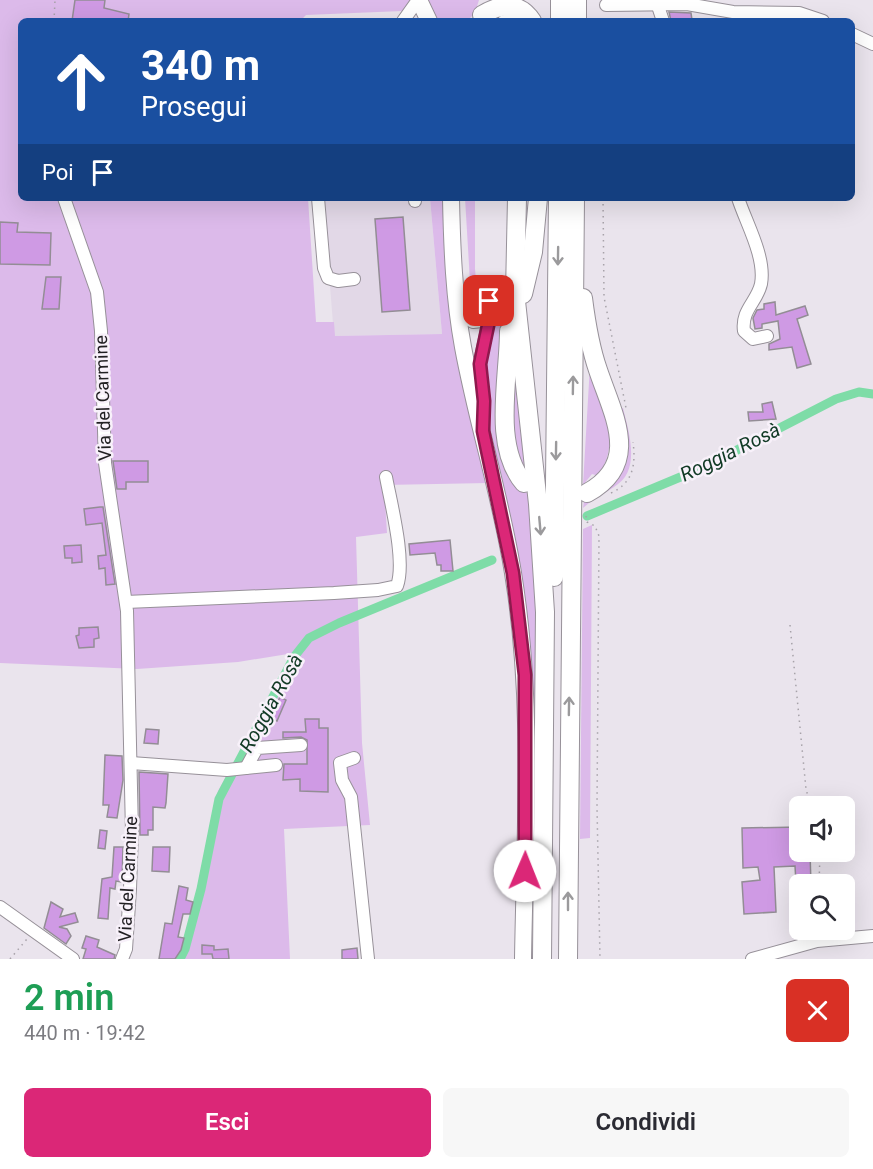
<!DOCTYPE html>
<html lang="it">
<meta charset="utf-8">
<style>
body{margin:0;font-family:Roboto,sans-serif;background:#f7f7f7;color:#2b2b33;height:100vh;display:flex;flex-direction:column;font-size:22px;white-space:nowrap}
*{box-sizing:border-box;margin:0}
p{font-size:20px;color:#7c7c81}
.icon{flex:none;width:33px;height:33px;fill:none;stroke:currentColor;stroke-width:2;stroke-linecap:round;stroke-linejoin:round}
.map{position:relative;height:959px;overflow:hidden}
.panel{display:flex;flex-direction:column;background:#fff;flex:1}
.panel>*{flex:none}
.top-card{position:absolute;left:18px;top:18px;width:837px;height:183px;border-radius:9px;box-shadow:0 6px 24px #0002;background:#1a4fa0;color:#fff;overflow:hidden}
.buttons{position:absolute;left:789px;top:796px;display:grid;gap:12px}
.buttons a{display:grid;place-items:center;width:66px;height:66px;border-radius:9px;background:#fff;box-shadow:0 6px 24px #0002;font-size:30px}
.pin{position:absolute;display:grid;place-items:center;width:51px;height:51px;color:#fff;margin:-26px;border-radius:12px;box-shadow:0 3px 9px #0006}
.me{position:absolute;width:66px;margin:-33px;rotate:1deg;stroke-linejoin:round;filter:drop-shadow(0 0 4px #0008)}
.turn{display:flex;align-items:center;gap:21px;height:126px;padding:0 24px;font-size:27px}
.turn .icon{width:78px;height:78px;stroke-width:2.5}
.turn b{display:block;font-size:42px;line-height:51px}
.then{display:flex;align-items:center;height:57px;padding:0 24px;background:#0003;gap:12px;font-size:22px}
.round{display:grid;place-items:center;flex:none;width:63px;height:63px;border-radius:9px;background:#f7f7f7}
.summary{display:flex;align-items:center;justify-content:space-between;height:102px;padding:0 24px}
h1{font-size:36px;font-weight:600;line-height:45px;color:#1e9e55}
.primary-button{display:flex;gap:12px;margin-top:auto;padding:12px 24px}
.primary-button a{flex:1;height:69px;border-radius:9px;background:#db2777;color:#fff;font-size:24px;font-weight:600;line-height:69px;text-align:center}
.primary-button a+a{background:#f7f7f7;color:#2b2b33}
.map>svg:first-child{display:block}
.built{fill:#e2d8e7}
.green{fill:#dcbaea}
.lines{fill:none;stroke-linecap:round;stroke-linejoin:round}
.canal{stroke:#7edca7;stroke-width:9}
.building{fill:#cf9ae4;stroke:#938d95;stroke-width:1.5}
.minor-casing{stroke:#979199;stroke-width:14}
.major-casing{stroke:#979199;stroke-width:18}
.highway-casing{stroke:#979199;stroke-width:20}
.path{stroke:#a7a2a9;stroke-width:1.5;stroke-dasharray:1.5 4.5;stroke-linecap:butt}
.minor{stroke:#fff;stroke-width:12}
.major{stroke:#fff;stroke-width:16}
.highway{stroke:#fff;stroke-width:18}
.oneway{stroke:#9b9a9c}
.route-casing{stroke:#8e194d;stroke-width:15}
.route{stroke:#db2777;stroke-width:10}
.labels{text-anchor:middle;stroke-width:5;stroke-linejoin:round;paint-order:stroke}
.street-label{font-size:18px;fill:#211f22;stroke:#f8f1fa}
.water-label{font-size:20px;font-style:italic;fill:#113a25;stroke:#f8f1fa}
</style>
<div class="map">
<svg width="873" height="959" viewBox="0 0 873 959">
<rect width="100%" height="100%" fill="#eae4ed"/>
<path class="built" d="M323 198H430L442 334 334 336Z"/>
<g class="green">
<path d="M0 0H411L402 11 306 15 300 21H21V198H308L316 322H334L335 336 442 334 430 198H447L488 483 384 485 387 533 356 537 362 743 370 825 284 829 290 959H177L196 899 218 791 294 653 238 662 137 669 0 663Z"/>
<path d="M426 0H479L475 13 467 21H438Z"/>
<path d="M465 198H475V269L478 302 485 301V312L479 318 472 315Z"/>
<path d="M497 280 507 335 502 411 520 486 529 495 539 620 535 732 530 642 519 567 489 422 484 367 494 313 491 281Z"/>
<path d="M513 358 529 477 516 454 518 447 513 446Z"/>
<path d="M590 365C604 405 622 435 599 476L592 474 583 485Z"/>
<path d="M623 408C628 429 641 468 618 484 605 494 596 496 583 508L584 501 611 487 618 410Z"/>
<path d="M592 525 590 838 580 839 583 529Z"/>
</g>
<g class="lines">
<g class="canal">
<path d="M587 516 702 468 836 399 859 392 873 394"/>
<path d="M180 959 185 949 201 889 219 799 294 657 309 638 339 623 492 560"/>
</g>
</g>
<g class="building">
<path d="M75 0H105L104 8 129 14 128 21H72Z"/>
<path d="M669 12 691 13 692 20 671 21Z"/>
<path d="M403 217 410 310 382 312 375 219Z"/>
<path d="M0 222 18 223 17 232 51 233 50 265 0 264Z"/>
<path d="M46 277H61L59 309H42Z"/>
<path d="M775 302 776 315 805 306 808 315 797 319 811 364 797 368 792 347 769 350V344L780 339 778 321 762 324V328L755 329 753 318 757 310 764 309V304Z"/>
<path d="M772 402 776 419 749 421 748 412H763L762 404Z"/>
<path d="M113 461H148V482H126V489H117Z"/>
<path d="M100 507H103L115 584 106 585 105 568 99 569 98 556 106 555 102 523 86 525 84 509Z"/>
<path d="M450 540 453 571H441V565H437L435 553 410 555 409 544Z"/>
<path d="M81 545 82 562 72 563V558H65L64 546Z"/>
<path d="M98 627 99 638 94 639V647L79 648 76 636 79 635V628Z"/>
<path d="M280 697 286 700 277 721 270 718Z"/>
<path d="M305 719H319V728H328V792L300 791V779L283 780 284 764H307V740L301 737 283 738V732H306Z"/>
<path d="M146 729 159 730 158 744 144 743Z"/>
<path d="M105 755 122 756 123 780 117 818 107 817 109 805H103Z"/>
<path d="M139 772 168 774 166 803 165 808 153 807V830H148V835H140Z"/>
<path d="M800 827V852H810L811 885H800V916H794L792 883H796L795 866 774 867 776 912 744 914 742 882 760 880 758 867 743 868 742 828Z"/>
<path d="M100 830 107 831 105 849 98 848Z"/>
<path d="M114 847H123L122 882 116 881 115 889 110 888 108 919 98 918 102 879 112 877Z"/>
<path d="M153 847H170L169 872 152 871Z"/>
<path d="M179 886 188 888 186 900 193 902 190 914H183L178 937 184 938 181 950 175 959H159L165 923 172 924Z"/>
<path d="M51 902 63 909 60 917 75 913 78 922 59 927 67 929 71 936 66 944 44 928Z"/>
<path d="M86 936 99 940 97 947 115 955 114 959H83L86 949 82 948Z"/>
<path d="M202 945 214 946V950L228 949 229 959H213L212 954H202Z"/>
<path d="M357 948 358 959H342V950Z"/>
</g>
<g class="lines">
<g class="minor-casing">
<g id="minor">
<path d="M656 0 663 21"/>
<path d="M606 5 687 4 733 12 799 13 823 21"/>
<path d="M403 21 418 0"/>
<path d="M504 21H514"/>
<path d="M852 34 873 44"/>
<path d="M64 198 97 292 101 331 105 463 127 611 132 832 130 889 126 949 122 959"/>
<path d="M318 198 324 268 328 278 338 281 354 279"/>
<path d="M738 198C746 223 766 257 761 284 757 302 741 310 744 331L753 339 767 336"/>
<path d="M415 201V198"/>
<path d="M462 305 464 317 473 322 482 321 490 313"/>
<path d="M483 421 480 361 490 316 489 301"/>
<path d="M126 602 334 593 378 590 397 586C406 561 391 504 386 477"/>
<path d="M354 758 340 763 342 780 351 797 368 959"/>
<path d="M131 763 227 770 276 765"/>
<path d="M246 768 257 748 301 745"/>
<path d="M0 907 73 959"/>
<path d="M752 959 817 941 873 936"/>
</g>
</g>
<g class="major-casing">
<g id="major">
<path d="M419 0 429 21"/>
<path d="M451 198C452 248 454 298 463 347 477 423 501 497 513 573 534 701 525 830 523 959"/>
</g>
</g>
<g class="highway-casing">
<g id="highway">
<path d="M482 15C500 4 519 1 532 21"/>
<path d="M560 21V0"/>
<path d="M577 21V0"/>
<path d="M517 198 515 292 538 504 545 612 542 959"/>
<path d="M523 294 533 252 538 198"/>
<path d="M583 298C586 322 590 347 598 370 613 415 642 463 587 493"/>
<path d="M509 331C509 378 492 446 524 483"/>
<path d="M554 577 558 198"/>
<path d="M568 959 575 198"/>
</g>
</g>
<g class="path">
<path d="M54 21 55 0"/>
<path d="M606 21V16"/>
<path d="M603 198 604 297 626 408"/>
<path d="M611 493C633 483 636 465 633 442"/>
<path d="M586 516 587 522 595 526 599 536 597 807 600 959"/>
<path d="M790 625 806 789 811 807"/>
<path d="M819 885 820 852"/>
<path d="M10 959 27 939"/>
</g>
<use href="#minor" class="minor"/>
<use href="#major" class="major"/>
<use href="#highway" class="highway"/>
</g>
<defs><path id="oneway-shaft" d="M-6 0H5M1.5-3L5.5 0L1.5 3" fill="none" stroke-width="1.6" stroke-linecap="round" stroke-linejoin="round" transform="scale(1.5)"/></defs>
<g class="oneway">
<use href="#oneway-shaft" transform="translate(558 256) rotate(91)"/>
<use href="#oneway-shaft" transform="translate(573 385) rotate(-89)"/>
<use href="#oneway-shaft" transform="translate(556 451) rotate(91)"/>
<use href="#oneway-shaft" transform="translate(540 526) rotate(85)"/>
<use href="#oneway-shaft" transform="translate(569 706) rotate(-89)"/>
<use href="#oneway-shaft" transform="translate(568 901) rotate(-90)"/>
</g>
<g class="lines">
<g class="route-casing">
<path id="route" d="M489 301 490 316 480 364 484 401 483 431 513 573 525 675V871"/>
</g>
<use href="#route" class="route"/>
</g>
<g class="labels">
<g class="street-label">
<text transform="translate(103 398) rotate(-92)" y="6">Via del Carmine</text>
<text transform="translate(128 879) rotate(-87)" y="6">Via del Carmine</text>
</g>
<g class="water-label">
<text transform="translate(730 452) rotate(-26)" y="7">Roggia Rosà</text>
<text transform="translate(271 703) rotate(-61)" y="7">Roggia Rosà</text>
</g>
</g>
</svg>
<div class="buttons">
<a><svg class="icon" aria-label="sound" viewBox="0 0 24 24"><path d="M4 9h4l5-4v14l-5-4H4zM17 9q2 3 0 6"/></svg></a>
<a><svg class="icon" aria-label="search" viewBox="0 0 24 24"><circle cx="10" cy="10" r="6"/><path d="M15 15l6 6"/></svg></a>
</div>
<div class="pin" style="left:489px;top:301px;background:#d93025"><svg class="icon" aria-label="arrive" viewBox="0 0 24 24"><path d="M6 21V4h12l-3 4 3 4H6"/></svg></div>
<svg class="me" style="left:525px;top:871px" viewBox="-20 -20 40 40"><circle r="19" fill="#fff"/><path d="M0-13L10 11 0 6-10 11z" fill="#db2777"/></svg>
<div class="top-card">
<div class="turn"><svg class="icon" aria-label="ahead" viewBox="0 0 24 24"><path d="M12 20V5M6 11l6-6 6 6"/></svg><div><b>340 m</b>Prosegui</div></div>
<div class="then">Poi<svg class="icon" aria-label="arrive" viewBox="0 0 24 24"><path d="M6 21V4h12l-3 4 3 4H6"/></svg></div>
</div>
</div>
<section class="panel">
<div class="summary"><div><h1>2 min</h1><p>440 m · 19:42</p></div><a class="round" style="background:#d93025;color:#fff"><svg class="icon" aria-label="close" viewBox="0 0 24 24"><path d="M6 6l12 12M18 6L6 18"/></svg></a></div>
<div class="primary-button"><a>Esci</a><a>Condividi</a></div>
</section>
